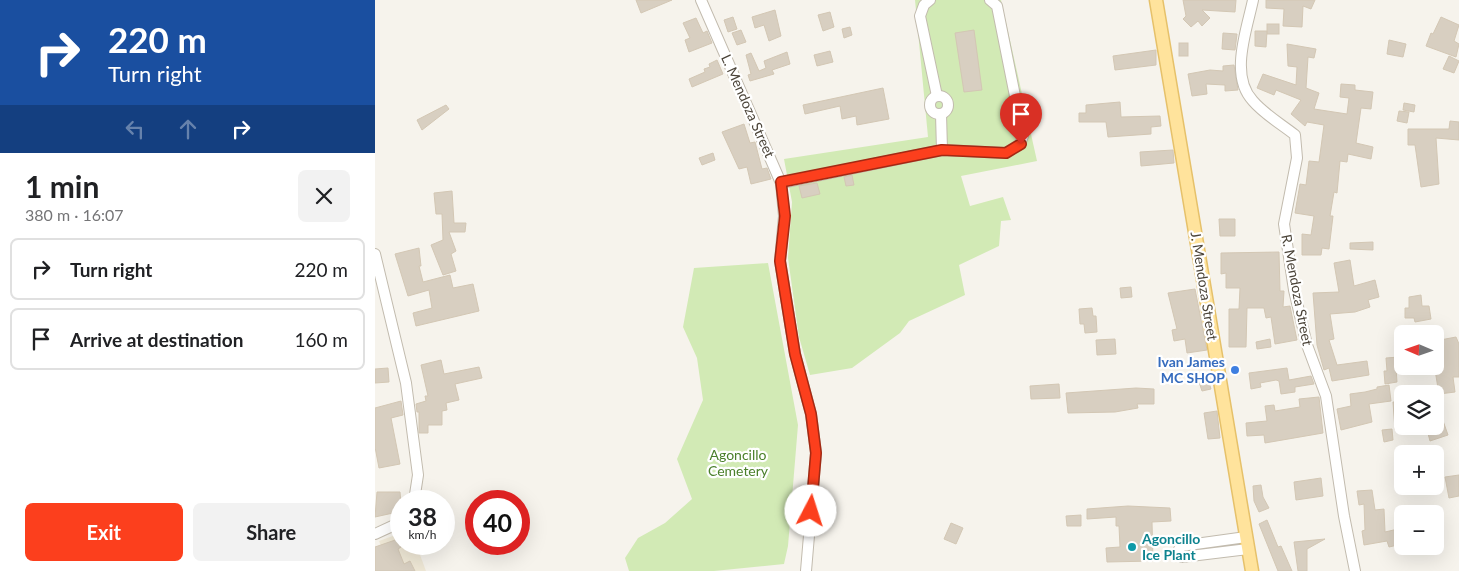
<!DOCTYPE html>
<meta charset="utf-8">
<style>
body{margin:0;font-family:Lato,sans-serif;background:#f2f2f2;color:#202124;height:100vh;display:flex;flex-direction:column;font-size:19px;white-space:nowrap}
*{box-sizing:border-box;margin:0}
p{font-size:16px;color:#757577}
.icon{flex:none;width:28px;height:28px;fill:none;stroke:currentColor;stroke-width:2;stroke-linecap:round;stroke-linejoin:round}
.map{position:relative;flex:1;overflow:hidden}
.drawer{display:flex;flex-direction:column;background:#fff;width:375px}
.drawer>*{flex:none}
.hud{background:#1a4fa0;color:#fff;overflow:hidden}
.needle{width:32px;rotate:272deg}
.controls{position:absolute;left:1019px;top:325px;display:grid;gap:10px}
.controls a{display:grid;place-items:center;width:50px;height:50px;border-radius:8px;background:#fff;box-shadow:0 5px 20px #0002;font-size:25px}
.speed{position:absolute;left:15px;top:490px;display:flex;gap:10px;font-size:25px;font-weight:700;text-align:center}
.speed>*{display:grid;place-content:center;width:65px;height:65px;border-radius:50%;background:#fff;box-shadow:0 5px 20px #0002;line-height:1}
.speed small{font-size:12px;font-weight:400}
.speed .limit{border:8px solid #d22;background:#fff;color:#111}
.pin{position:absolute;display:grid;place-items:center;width:42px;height:42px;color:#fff;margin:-51px -21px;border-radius:50% 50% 50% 0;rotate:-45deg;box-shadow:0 0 5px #0007}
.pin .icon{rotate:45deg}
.me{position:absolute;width:55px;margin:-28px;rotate:5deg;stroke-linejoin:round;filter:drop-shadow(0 0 4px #0008)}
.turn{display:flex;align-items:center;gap:18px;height:105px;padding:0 25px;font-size:22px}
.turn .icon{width:65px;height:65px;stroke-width:2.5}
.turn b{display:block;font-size:35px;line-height:42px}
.lanes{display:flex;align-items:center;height:48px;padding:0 25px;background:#0003;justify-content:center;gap:25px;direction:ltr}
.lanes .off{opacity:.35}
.round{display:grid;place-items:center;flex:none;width:52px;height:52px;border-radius:8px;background:#f2f2f2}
.head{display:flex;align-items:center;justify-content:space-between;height:85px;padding:0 25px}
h1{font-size:30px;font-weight:700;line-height:38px}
.cta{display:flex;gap:10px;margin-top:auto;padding:10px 25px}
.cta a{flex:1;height:58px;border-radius:8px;background:#fc3f1d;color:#fff;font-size:20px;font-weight:700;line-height:58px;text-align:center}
.cta a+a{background:#f2f2f2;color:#202124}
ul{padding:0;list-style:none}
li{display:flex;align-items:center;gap:15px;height:62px;margin:0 10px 8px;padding:0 15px;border:2px solid #e0e0e0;border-radius:8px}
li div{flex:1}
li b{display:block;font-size:19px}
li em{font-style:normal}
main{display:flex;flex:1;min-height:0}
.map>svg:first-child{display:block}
.education{fill:#efe8d6}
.green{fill:#d2eab5}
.building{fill:#d8cfc1;stroke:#d3c7b4}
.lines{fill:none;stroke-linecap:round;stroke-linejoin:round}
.minor-casing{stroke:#c2bbae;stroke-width:12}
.major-casing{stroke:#e6c16a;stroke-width:15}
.minor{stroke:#fff;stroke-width:10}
.major{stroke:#ffe39c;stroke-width:12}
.route-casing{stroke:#a42913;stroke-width:12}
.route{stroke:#fc3f1d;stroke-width:9}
.shop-dot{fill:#3f7fe0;stroke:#fff;stroke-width:2}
.culture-dot{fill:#0f9aa8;stroke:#fff;stroke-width:2}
.labels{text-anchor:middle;stroke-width:4.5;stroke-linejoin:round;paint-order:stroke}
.street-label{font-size:14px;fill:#4b4439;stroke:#fff}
.shop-label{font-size:14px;font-weight:bold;fill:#366cbe;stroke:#fff;text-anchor:end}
.park-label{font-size:14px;fill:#4a7f2a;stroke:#fff}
.culture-label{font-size:14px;font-weight:bold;fill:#0d838f;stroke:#fff;text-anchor:start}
</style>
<main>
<section class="drawer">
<div class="hud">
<div class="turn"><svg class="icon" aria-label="right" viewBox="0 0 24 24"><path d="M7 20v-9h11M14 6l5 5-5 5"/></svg><div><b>220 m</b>Turn right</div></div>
<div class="lanes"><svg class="icon off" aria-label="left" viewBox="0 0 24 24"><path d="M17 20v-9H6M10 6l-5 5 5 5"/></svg><svg class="icon off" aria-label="ahead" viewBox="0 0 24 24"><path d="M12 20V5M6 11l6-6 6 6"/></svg><svg class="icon" aria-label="right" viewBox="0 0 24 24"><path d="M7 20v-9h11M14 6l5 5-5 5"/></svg></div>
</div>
<div class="head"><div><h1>1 min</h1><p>380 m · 16:07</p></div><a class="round"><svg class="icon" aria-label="close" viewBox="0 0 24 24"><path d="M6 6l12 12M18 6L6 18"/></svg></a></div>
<ul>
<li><svg class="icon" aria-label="right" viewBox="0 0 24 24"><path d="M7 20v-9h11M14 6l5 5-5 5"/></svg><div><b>Turn right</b></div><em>220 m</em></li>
<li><svg class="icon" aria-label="arrive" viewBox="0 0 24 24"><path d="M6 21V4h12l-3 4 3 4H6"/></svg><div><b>Arrive at destination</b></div><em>160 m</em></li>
</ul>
<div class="cta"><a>Exit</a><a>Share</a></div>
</section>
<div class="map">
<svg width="1084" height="571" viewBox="0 0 1084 571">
<rect width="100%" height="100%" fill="#f6f3ec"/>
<path class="education" d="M26 533V544H41L51 571H17L4 541Z"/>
<g class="green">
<path d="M540 0H626L662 161 586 176 595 206 628 197 636 220 626 221 624 246 584 265 590 295 534 321 525 333 477 368 435 375 424 337 413 258 417 202 409 159 553 137Z"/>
<path d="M393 263 423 425 413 546 409 564 339 571H254L250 558 263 538 290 523 317 499 302 459 328 400 322 358 308 327 319 268Z"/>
</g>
<g class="building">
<path d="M261 0H297L266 13Z"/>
<path d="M808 0H861L860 12 827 10 835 18 827 26 823 21 816 27 808 19 811 16Z"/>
<path d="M891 0H940L936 9 928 6 927 27 908 26 909 9 891 8Z"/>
<path d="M400 10 406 36 394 41 389 25 380 28 377 17Z"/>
<path d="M455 12 459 27 448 31 443 15Z"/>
<path d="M358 17 362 29 353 32 349 20Z"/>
<path d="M1066 17 1084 25 1079 41 1084 44 1081 57 1051 46 1056 33 1058 34Z"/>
<path d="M321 18 328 33 332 31 337 43 314 52 310 40 315 38 308 23Z"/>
<rect x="892" y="24" width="12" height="10"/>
<path d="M475 27 477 35 469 38 467 29Z"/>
<path d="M366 30 371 42 362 45 357 33Z"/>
<path d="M599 30 607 90 589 92 580 33Z"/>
<path d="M880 31H892L891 47 880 46Z"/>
<path d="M848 33 862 34 860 50 847 49Z"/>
<path d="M1014 40 1031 44 1028 57 1012 54Z"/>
<rect x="804" y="43" width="9" height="13"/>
<path d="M912 44 941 49 939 58 933 57 931 88 944 93 939 109 972 114 974 98 965 97 966 84 980 85V90L998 92 996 109 986 108 981 143 998 147 996 159 973 154 972 162 965 161 962 193 959 192 955 216H958L954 249 947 248 946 255H927V234L936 235 939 216 920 213 925 184 931 185 934 161 944 162 949 125 932 122 930 126 916 114 926 100 901 90 899 95 882 88 888 74 921 85 922 67 913 66Z"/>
<path d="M781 50V65L740 70 738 56Z"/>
<path d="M455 51 458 62 442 66 439 55Z"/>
<path d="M412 52 415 64 397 70 399 74 375 81 373 75 376 74 371 55 376 53 384 71 391 68 389 61Z"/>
<path d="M1074 56 1084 61 1079 73 1068 69Z"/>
<path d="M342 60 348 74 317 87 314 79 330 72 329 69 335 67 334 64Z"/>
<path d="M859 65 863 90 850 91V85L831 84 832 94 817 96 813 74 835 70 848 71V66Z"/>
<path d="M508 88 514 119 482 125 481 116 467 119 465 106 430 114 428 105Z"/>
<path d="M745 102 746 117 785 116 786 126 776 127V134L733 137 731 122H704V113H711V105Z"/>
<path d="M1029 103 1040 105 1039 112 1028 110Z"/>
<path d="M71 105 74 109 47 130 42 120Z"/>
<path d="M1024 111 1034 112 1032 123 1022 121Z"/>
<path d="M1075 121 1084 122V140L1061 138 1064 184 1046 187 1040 145H1033V129H1074Z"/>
<path d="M369 124 375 143 380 142 387 169 392 168 396 179 376 184 372 167 364 169 347 132Z"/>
<path d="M798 150 799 163 766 166 765 152Z"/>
<path d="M338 153 340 160 327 165 324 158Z"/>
<path d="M477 175 479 185 471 186 469 177Z"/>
<path d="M442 183 445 194 427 198 424 186Z"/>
<path d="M77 191 79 223H91L90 232H74L81 251 76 254 81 271 68 275 56 245 68 240 67 214H61L59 193Z"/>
<path d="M844 219H860V236H845Z"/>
<path d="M998 242V250L975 249V243Z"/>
<path d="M44 248 46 266H44L48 282 75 275 78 288 98 284 104 311 41 326 38 313 57 308 54 290 33 296 20 254Z"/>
<path d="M904 252 905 291H909L908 307 915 306 922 340 900 344 896 317 891 318 889 308H872L871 347H854V309H864L865 288H851V273L846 274V253Z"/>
<path d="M975 260 979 286 1000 280 1004 297 993 300 995 307 980 312 955 314 959 339 954 340 962 365 992 361 994 375 957 381 954 368 949 370 942 345 938 293 964 292 959 263Z"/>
<path d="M756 287 757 297 746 298 745 288Z"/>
<path d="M820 289 832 350 812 353 810 339 799 341 797 330 802 329 793 293Z"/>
<path d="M1046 295 1047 306H1054L1056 319 1040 322 1039 318H1030V308H1034V297Z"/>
<path d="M717 308 718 316H721L722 332 710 333 709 324H705L704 309Z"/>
<path d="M1081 337 1084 344V377H1078L1080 392 1064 394 1060 370V341Z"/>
<path d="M740 339 741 354 722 355 721 340Z"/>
<path d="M895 339 896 347 882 349 881 342Z"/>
<path d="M1024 357 1025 368H1021L1022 382 1010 384 1009 371H1012L1011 358Z"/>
<path d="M66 360 69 374 104 367 107 378 80 384 84 400 71 403 72 410 67 411V425H53V433H44V412H42L41 404 51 401 50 396H53L46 365Z"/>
<path d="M13 368 14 382 0 383V369Z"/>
<path d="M912 368 914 380 936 376 939 384 920 387V392L906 394 904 381 901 380 885 383 886 387 876 389 874 373Z"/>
<path d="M833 379 836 389 827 391 824 382Z"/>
<path d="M684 384 685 398 656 399 655 386Z"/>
<path d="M1014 385 1016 401 994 404 997 422 966 430 962 409 976 406 975 394 990 392 1002 389V387Z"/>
<path d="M761 388 779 389V404H762L763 408 740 412 693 413 691 393Z"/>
<path d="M944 397 948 433 890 443 889 435 872 436 871 423 892 421 890 406 899 405 900 411 925 407 924 399Z"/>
<path d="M26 401 28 415 16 418 25 464 4 468 0 447V408Z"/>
<path d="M1061 401 1073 435 1055 441 1051 426H1060Z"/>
<path d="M1018 402H1028V430H1020Z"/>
<path d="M842 411 845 438 833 439 829 413Z"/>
<path d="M1017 429 1018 440 1009 442 1007 430Z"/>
<path d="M1084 475V496L1074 498 1070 477Z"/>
<path d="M946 478 948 496 921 500 919 482Z"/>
<path d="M886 485 888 497 894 508 884 512 879 501 878 486Z"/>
<path d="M997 490 1000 510 1009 509 1010 532 1023 529 1027 544 1014 547 1012 541 989 545 987 531 990 530 989 504 984 505 982 491Z"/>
<path d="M2 492H25L26 504 18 513 0 517Z"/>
<path d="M753 506 795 508 796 521 777 522 778 561 732 562 731 548 745 547 744 526H741V517L712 519V509Z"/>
<path d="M706 515V526H692L691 516Z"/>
<path d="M892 520 903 547 906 546 917 571H903L884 524Z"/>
<path d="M576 523 588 528 581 544 569 539Z"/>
<path d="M26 538V547L23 549 29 564 35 561 40 571H0V547Z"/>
<path d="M950 539 932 549V571H923L919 542Z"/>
</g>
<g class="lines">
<g class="minor-casing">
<g id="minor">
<path d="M326 0 406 183 409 216 405 261 420 354 436 414 441 453 431 571"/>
<path d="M555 0 549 5 545 16 562 96"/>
<path d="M878 0C872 29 854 76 878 101 889 114 906 124 920 135L922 158 909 224 919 290 932 345 951 396 969 516 980 571"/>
<circle cx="564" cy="105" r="9"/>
<path d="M566 114 567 150"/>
<path d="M406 183 567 150 631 153 645 144 648 136 622 6 615 0"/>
<path d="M0 254 31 383 43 475 39 501"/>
<path d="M0 534 26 522"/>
<path d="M871 537 806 546 802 553 807 557 873 549"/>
</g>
</g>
<g class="major-casing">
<path id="major" d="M781 0 877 571"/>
</g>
<use href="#minor" class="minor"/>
<use href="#major" class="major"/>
</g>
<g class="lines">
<g class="route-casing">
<path id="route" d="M436 511 441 453 436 414 420 354 405 261 410 216 406 182 567 150 631 153 646 144"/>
</g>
<use href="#route" class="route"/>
</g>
<circle class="shop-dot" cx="860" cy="370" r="5"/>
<circle class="culture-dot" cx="757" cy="547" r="5"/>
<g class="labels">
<g class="street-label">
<text transform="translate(373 106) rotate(66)" y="5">L. Mendoza Street</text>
<text transform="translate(829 286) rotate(81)" y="5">J. Mendoza Street</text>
<text transform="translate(922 290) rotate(79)" y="5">R. Mendoza Street</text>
</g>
<g class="shop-label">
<text x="850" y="367">Ivan James<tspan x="850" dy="16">MC SHOP</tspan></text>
</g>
<g class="park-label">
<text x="363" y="460">Agoncillo<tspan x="363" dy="16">Cemetery</tspan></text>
</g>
<g class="culture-label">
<text x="767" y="544">Agoncillo<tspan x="767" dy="16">Ice Plant</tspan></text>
</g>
</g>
</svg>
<div class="controls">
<a><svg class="needle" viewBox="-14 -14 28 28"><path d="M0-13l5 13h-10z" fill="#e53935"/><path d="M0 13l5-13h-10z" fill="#757577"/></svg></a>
<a><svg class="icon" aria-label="layers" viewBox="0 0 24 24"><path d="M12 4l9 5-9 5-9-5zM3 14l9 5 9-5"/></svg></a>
<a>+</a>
<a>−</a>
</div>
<div class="speed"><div>38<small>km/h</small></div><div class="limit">40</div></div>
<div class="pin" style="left:646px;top:144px;background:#d93025"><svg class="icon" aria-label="arrive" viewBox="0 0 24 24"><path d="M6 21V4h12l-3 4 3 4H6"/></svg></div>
<svg class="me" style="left:436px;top:511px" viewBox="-20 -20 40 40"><circle r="19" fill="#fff"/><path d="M0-13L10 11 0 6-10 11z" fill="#fc3f1d"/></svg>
</div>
</main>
